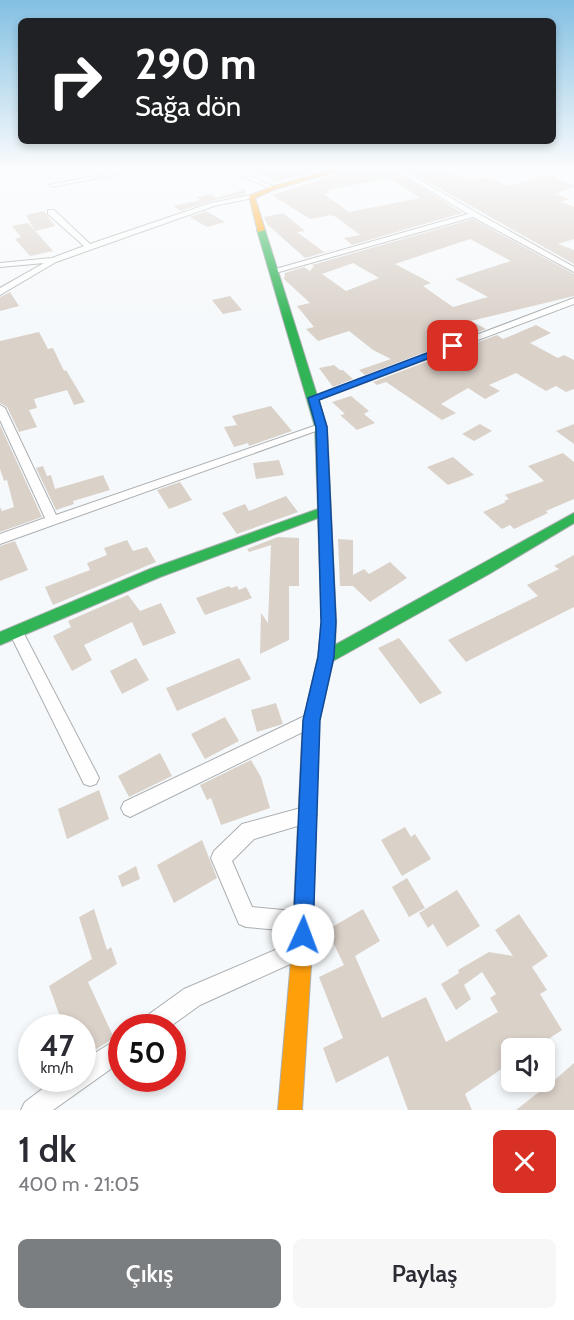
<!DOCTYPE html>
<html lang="tr">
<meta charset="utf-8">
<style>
body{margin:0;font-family:Cabin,sans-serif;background:#f7f7f7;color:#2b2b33;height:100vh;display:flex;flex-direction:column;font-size:22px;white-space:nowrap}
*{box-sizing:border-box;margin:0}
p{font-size:20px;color:#7c7c81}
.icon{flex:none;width:33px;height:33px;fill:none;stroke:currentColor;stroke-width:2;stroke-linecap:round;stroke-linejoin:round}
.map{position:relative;height:1110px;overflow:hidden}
.side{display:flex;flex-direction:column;background:#fff;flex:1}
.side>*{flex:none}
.guide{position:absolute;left:18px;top:18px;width:538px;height:126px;border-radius:9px;box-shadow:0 3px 9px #0003;background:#202124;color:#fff;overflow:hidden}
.controls{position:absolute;left:501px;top:1038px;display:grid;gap:12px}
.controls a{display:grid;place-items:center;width:54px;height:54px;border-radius:9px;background:#fff;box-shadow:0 3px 9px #0003;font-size:30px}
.speed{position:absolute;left:18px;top:1014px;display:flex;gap:12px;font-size:30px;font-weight:700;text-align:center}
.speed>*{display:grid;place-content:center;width:78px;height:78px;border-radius:50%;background:#fff;box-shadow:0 3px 9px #0003;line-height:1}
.speed small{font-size:15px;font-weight:400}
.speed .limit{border:9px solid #d22;background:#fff;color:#111}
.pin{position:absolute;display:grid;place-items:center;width:51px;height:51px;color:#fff;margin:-26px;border-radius:12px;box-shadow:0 3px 9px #0006}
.me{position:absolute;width:66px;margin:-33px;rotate:2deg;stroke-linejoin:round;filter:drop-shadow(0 0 4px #0008)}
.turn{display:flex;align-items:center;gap:21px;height:126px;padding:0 18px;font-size:27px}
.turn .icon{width:78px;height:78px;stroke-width:2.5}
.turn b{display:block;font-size:42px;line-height:51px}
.round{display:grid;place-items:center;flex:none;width:63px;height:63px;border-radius:9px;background:#f7f7f7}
.headline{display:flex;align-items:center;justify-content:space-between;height:102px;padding:0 18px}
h1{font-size:36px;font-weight:600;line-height:45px}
.primary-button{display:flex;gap:12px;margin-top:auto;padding:12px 18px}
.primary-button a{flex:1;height:69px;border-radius:9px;background:#7a7e81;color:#fff;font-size:24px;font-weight:600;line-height:69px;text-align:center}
.primary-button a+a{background:#f7f7f7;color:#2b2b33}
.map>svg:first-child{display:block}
.building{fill:#dad1c9;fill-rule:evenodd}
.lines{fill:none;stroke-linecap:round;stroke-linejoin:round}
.street-casing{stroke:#acafb1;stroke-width:2}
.fast-casing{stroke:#acafb1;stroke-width:2}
.slow-casing{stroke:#acafb1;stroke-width:2}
.street{fill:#fefefe;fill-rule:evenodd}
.fast{fill:#30b455;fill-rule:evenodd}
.slow{fill:#ff9f0a;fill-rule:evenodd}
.route{fill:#1a73e8;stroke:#114b97;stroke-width:1.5}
</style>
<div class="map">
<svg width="574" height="1110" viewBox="0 0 574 1110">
<rect width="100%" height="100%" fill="#f6f9fb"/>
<g class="building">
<path d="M248 169H325L271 183 269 182 275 180Z"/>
<path d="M349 169H392L462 213 352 245 344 238 360 235 336 217 331 215 310 219 272 195 348 171ZM390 178 420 198 349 212 324 194 330 192 327 190Z"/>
<path d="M405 169H440L467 180 488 177 509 186 538 177 556 179 574 185V187L555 194 570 199 561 202 574 207V239L558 244 574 250V264Z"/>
<path d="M246 189 245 194 211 201 181 211 173 206 201 200 197 197 211 194 216 198Z"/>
<path d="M44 211 55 226 35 231 26 215Z"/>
<path d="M206 211 225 222 207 227 190 217Z"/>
<path d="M283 213 305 231 297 232 324 252 336 249 305 258 267 224 264 217Z"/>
<path d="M473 219 574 274V296L471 321 486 329 365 375 359 370 391 359 373 350 349 331 318 341 306 329 314 327 297 306 310 303 284 279 285 273 304 267 310 271 314 266 312 265ZM470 239 511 261 455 279 488 297 453 307 423 286 431 283 395 264ZM353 263 379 278 346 291 322 274Z"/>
<path d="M28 223 53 251 30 256 15 239 21 237 12 226Z"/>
<path d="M10 292 19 306 0 311V297Z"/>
<path d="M230 296 242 310 223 314 212 300Z"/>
<path d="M536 325 551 333 530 343 558 358 564 355 574 360V389L566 392 556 386 546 391 516 373 489 385 500 391 485 399 468 388 441 404 456 413 442 420 386 382 377 385 373 382 497 335 503 339Z"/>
<path d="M39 332 48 349 53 348 64 371 66 370 85 402 74 405 67 390 34 399 37 408 29 410 37 427 19 432 7 407 0 403V341Z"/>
<path d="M334 365 340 370H343L353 379 333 387 319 368Z"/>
<path d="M351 396 369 411 364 414 375 423 357 430 340 415 345 414 332 402Z"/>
<path d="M271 406 292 431 249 446 248 443 234 447 224 427 237 425 232 416Z"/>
<path d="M480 424 492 431 474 441 462 434Z"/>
<path d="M574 424V444L556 431Z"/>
<path d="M0 425 42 517 0 532V507L2 511 14 507 7 480 4 481 0 469Z"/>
<path d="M563 453 574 462V499L546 511 548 513 514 529 510 525 502 529 483 512 506 502 504 501 509 499 505 495 544 481 528 466Z"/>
<path d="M453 457 474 475 448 485 427 467Z"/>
<path d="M279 460 284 475 256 479 253 463Z"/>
<path d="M43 466 47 476 51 475 55 489 103 475 110 490 73 501 74 504 56 510 36 468Z"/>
<path d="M180 482 192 500 169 509 157 490Z"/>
<path d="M286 496 298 512 237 534 222 513 245 504 249 511Z"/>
<path d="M278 537 299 538V586H289V640L260 654 261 613 268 623 271 545 249 552 247 549Z"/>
<path d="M338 539 353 540V575L364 569 369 574 390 562 407 578 370 602 353 586H340Z"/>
<path d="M127 540 133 551 147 547 156 562 53 605 45 587 90 570 87 563 107 555 104 548Z"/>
<path d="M15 541 28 570 0 581V546Z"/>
<path d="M574 555V607L466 662 448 640 538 596 527 585 559 569 554 566Z"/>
<path d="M229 586 231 588 237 586 239 590 246 587 252 598 205 615 196 598Z"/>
<path d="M128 595 140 611 161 603 176 633 143 646 132 622 84 645 92 660 72 671 53 636 71 627 68 621Z"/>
<path d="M399 638 442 693 420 704 378 648Z"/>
<path d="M136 658 149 680 122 694 110 671Z"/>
<path d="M239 658 251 679 177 711 166 688Z"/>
<path d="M276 703 283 724 257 732 251 710Z"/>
<path d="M225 717 239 741 205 759 191 734Z"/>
<path d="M160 753 172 776 129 797 118 776Z"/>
<path d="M251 760 261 777 270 808 221 825 211 798 207 800 200 785Z"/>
<path d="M99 790 109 819 67 839 58 809Z"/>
<path d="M405 827 411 837 415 834 431 859 402 876 381 840Z"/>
<path d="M202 840 217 878 174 903 157 865Z"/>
<path d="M136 866 140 879 122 887 118 876Z"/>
<path d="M407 878 425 908 409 917 392 887Z"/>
<path d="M457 890 480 926 447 947 433 924 428 928 419 913Z"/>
<path d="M94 909 107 950 111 947 117 964 88 982 114 1038 82 1058V1028H64L49 986 92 959 79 917Z"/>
<path d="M363 909 380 941 355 956 382 1018 426 997 446 1042 498 1012 490 998 496 994 482 972 464 985 471 999 456 1010 441 984 459 973 458 970 489 952 513 956 495 930 519 914 548 956 532 967 547 990 540 994 562 1030 535 1048H512V1062L465 1094 472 1110H408L388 1056 336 1083 323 1048 343 1038 319 977 344 965 327 930Z"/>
<path d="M574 1063V1110H516L557 1078Z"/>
</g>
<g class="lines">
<g class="street-casing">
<g id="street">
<path d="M130 169H142L52 187 49 185Z"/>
<path d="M227 169H235L276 188 271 189Z"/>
<path d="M394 169H401L477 213 574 267V272L473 217 272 274V270L468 214Z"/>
<path d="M531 169H539L555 177 550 178Z"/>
<path d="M563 169 574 170V174Z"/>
<path d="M251 195 253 198 214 206 56 262 0 295V288L44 263 0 267V263L52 258 84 246 48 214V210H54L90 244 211 203Z"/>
<path d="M574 298V304L318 400H310L309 398Z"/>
<path d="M0 405 5 408 56 515 317 425H325L327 427 0 544V534L45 518 0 420Z"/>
<path d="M16 626 21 628 96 772 99 778 96 784 90 786 84 784 9 632 11 628Z"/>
<path d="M311 713 317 715 319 720 317 725 136 814 130 817 124 814 121 808 124 802Z"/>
<path d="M308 806 314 809 317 815 314 821 254 839 232 861 252 907 304 912 311 915 314 922 311 929 304 932 246 927 239 924 211 858 214 851 242 824Z"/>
<path d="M301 939 308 942 311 949 308 956 200 1005 168 1028H138L141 1020 184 989Z"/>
<path d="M122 1036V1061L53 1110H21L25 1102 57 1078H82V1061Z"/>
</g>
</g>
<g class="fast-casing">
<path id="fast" d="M261 228 265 230 327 427 336 622 335 645 574 513V523L489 574 333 661 323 705 321 710 315 712 309 710 307 705 318 657 322 622 318 518 160 577 0 645V632L150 569 318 509 315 427 257 230Z"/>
</g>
<g class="slow-casing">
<g id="slow">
<path d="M336 169H345L275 189 255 198 265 230 258 232 249 196 271 187Z"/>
<path d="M315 698 321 700 323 705 319 720 312 949 302 1110H278L292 949 303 720 309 700Z"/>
</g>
</g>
<use href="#street" class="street"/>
<use href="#fast" class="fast"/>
<use href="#slow" class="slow"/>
</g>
<linearGradient id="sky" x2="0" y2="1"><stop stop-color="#83c0e2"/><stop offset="0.52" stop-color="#fbfcfd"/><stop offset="1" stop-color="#fbfcfd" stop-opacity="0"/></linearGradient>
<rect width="574" height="324" fill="url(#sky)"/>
<path class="route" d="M453 343 457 346 456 348 319 400 327 427 336 622 334 657 320 720 313 935 310 942 303 945 296 942 293 935 303 720 318 657 321 622 316 427 308 398Z"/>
</svg>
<div class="controls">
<a><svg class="icon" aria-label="sound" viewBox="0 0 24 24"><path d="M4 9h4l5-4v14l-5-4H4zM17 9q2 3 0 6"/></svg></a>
</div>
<div class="speed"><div>47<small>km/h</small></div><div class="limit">50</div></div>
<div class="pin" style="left:453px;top:346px;background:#d93025"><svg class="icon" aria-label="arrive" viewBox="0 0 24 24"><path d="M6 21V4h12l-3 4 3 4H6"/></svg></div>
<svg class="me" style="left:303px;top:935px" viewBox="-20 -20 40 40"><circle r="19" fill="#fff"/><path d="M0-13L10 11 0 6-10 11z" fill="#1a73e8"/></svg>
<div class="guide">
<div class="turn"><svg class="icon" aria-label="right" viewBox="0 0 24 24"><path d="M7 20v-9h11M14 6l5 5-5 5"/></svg><div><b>290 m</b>Sağa dön</div></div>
</div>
</div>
<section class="side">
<div class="headline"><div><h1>1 dk</h1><p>400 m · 21:05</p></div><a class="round" style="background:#d93025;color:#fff"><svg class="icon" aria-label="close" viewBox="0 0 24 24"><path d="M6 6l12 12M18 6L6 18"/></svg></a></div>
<div class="primary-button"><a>Çıkış</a><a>Paylaş</a></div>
</section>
